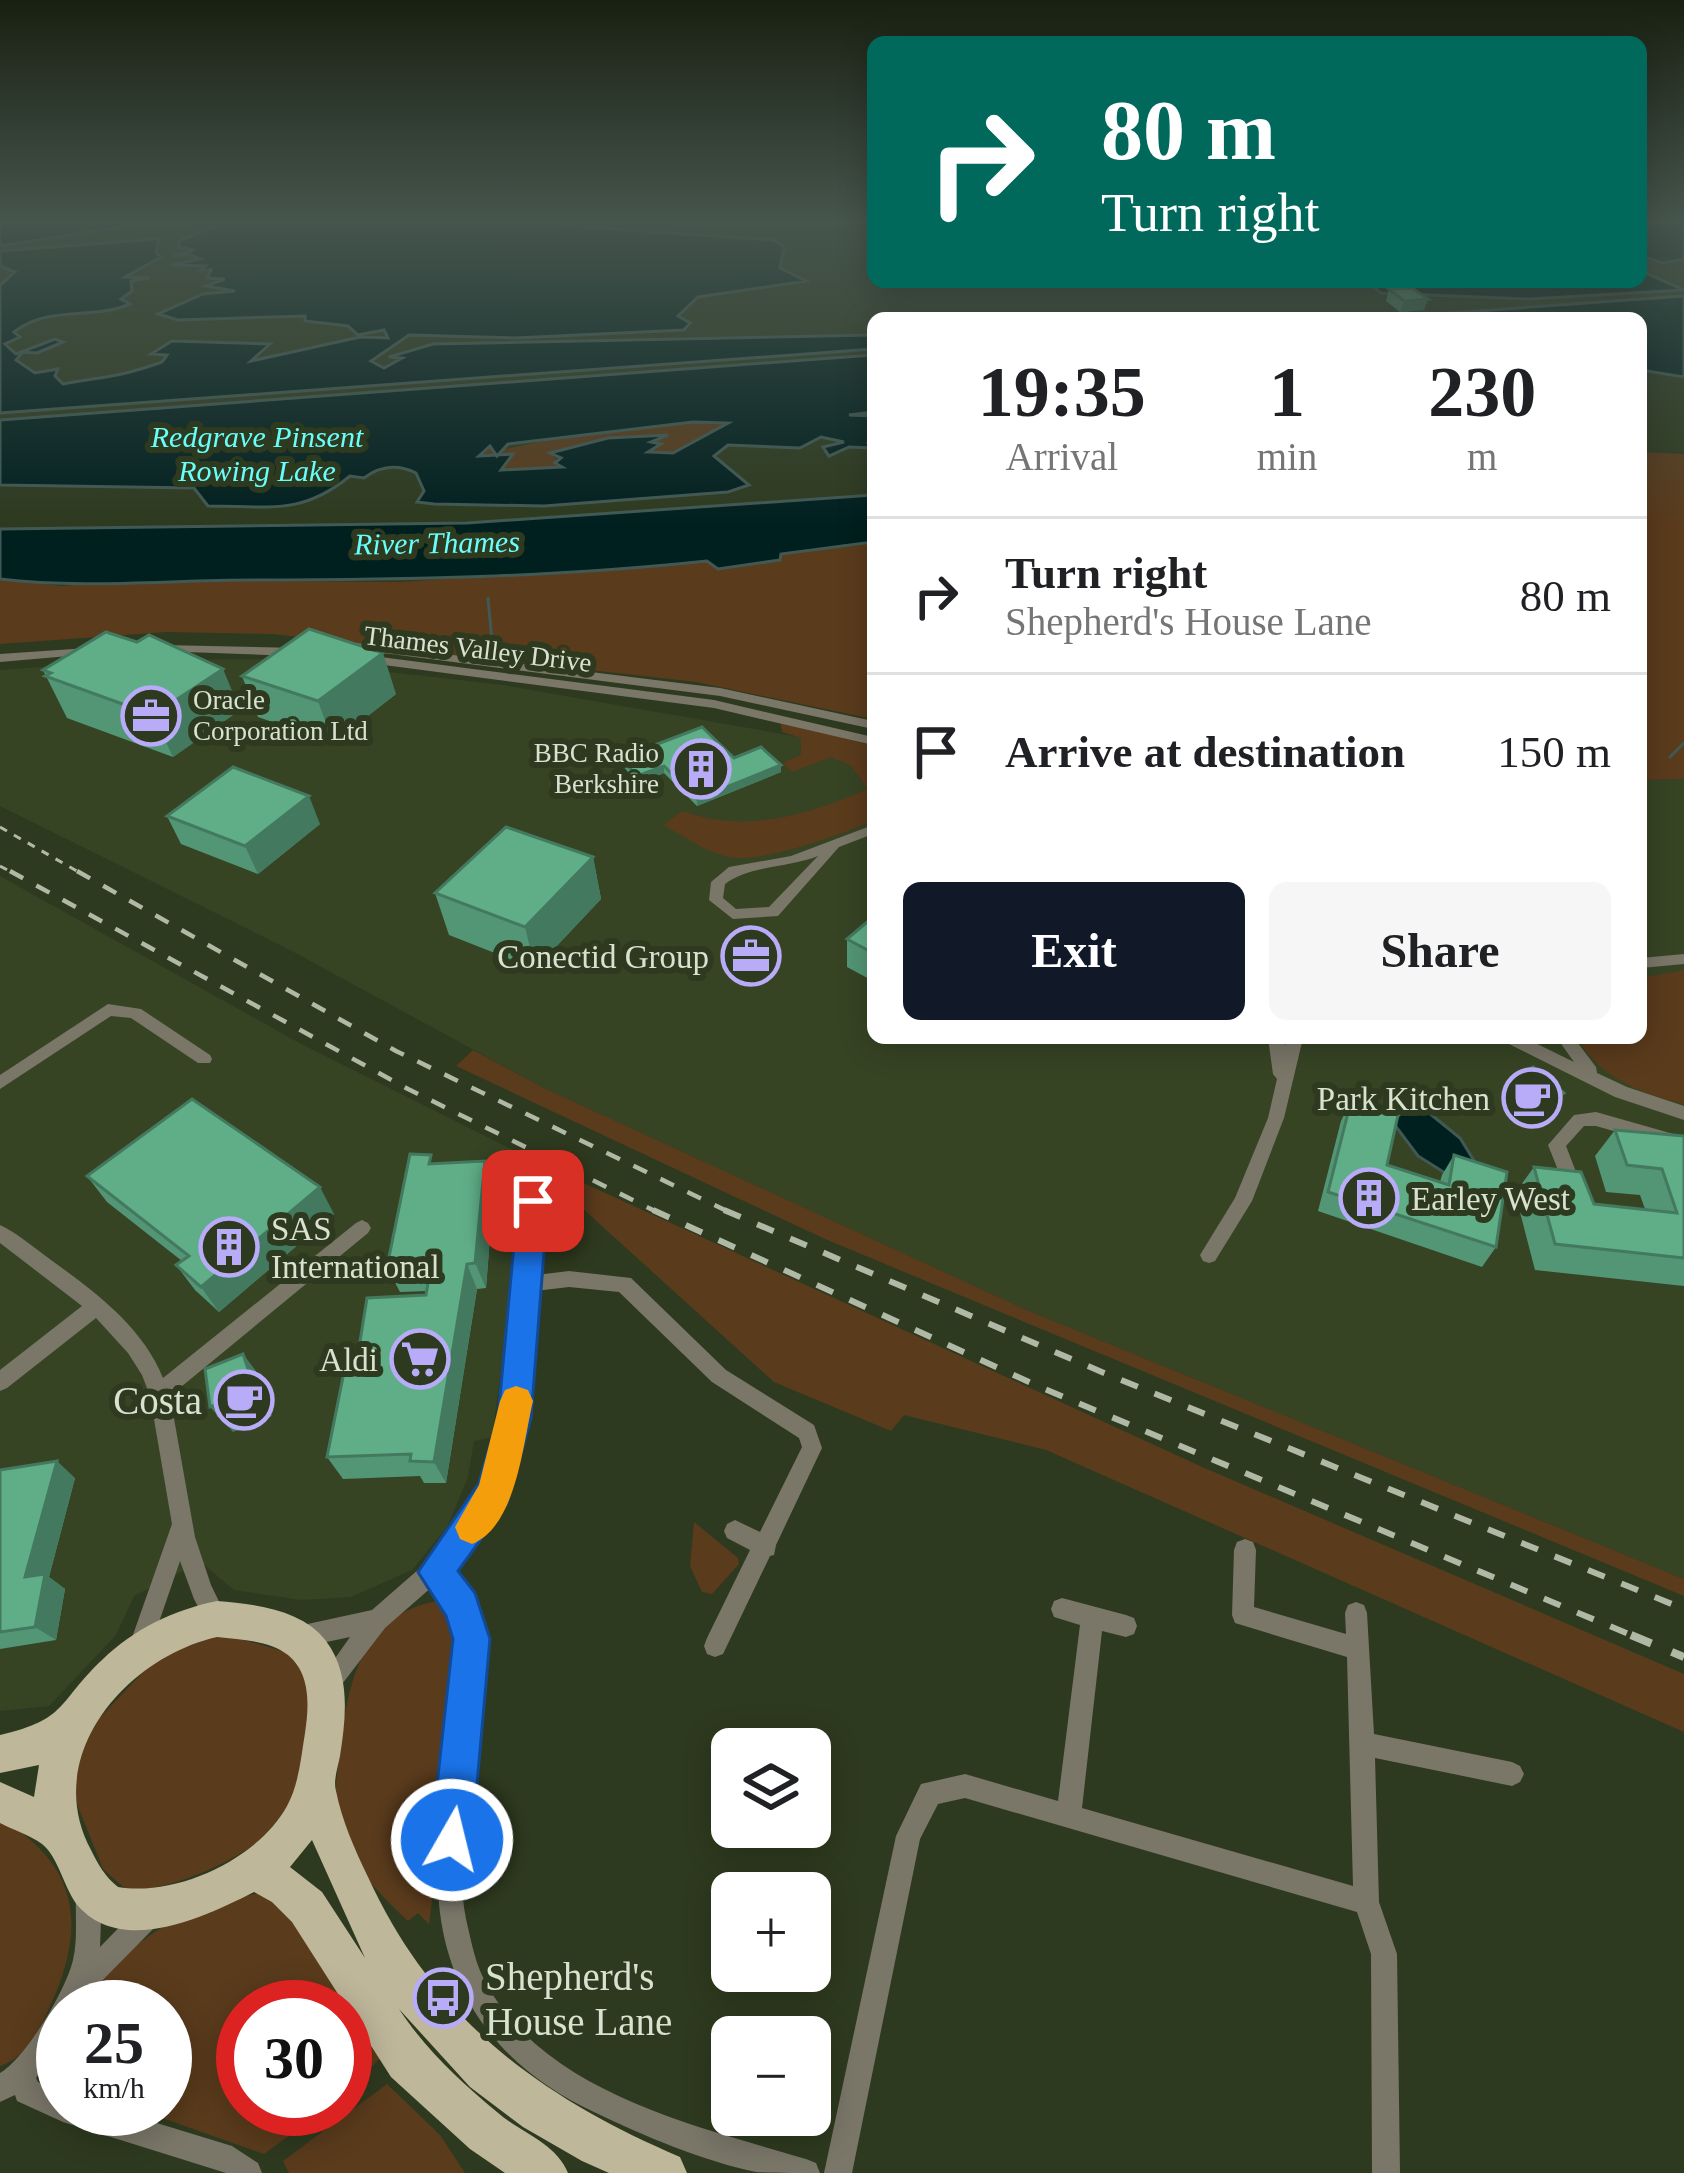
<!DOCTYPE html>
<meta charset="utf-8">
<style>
body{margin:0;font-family:"Times New Roman",serif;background:#f6f6f6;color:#202124;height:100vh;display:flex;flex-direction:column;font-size:45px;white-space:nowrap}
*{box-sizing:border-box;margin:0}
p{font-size:39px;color:#757577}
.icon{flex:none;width:66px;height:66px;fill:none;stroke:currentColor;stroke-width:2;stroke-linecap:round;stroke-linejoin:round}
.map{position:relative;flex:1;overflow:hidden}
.details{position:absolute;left:867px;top:312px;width:780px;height:732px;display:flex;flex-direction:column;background:#fff;border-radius:18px;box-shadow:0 6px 30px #0003}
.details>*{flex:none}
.hud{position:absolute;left:867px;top:36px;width:780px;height:252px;border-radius:18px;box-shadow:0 6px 30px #0003;background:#00695c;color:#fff;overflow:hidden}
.controls{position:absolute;left:711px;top:1728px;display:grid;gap:24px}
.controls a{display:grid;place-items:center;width:120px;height:120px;border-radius:18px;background:#fff;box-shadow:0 6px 30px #0003;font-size:60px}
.speed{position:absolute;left:36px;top:1980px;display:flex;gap:24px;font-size:60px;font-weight:700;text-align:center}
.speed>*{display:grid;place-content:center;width:156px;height:156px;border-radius:50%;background:#fff;box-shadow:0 6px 30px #0003;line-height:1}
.speed small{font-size:30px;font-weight:400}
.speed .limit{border:18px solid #d22;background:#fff;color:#111}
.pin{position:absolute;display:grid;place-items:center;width:102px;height:102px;color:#fff;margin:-51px;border-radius:24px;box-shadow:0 6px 18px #0006}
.me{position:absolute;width:132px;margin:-66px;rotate:8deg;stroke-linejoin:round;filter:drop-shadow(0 0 9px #0008)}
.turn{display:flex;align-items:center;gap:42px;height:252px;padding:0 36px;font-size:54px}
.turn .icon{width:156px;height:156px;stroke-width:2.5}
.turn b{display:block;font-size:84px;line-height:102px}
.eta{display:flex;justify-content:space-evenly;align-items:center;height:204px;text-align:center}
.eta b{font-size:72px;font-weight:600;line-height:84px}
.primary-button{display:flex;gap:24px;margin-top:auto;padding:24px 36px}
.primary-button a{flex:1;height:138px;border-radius:18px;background:#111827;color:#fff;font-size:48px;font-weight:600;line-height:138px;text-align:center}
.primary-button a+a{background:#f6f6f6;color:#202124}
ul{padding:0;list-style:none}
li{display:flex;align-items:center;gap:36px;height:156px;padding:0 36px;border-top:3px solid #e0e0e0}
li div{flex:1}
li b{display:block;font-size:45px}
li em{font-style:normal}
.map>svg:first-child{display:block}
.built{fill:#364424}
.green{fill:#5a3b1c}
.water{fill:#001f1f;stroke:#415954;stroke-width:3;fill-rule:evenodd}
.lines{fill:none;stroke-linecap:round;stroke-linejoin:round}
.stream{stroke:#415954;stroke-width:3}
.street{fill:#7a7769;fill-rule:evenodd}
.primary{fill:#beb79a;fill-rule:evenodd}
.rail-far3{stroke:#b0b9a6;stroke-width:3;stroke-dasharray:8 8;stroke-linecap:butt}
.rail-far2{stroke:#b0b9a6;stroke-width:4.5;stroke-dasharray:15 15;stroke-linecap:butt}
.rail-far1{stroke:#b0b9a6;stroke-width:6;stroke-dasharray:18 18;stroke-linecap:butt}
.rail{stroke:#b0b9a6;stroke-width:8;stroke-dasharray:22 22;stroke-linecap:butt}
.wall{fill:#539675}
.shaded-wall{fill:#437a5f}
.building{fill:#60ae88;stroke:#437a5f;stroke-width:3}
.route{fill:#1a73e8;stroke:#114b97;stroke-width:3}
.slow{fill:#f59e0b}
.labels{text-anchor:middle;stroke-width:12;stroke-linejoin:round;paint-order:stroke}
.far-street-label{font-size:27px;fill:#d9e1d1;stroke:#2e3a1f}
.far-poi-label{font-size:27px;fill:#d9e1d1;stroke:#2e3a1f;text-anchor:start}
.far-water-label{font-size:30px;font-style:italic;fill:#68fefb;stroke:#2e3a1f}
.poi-label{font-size:33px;fill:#d9e1d1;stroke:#2e3a1f;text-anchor:end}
.near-poi-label{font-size:39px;fill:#d9e1d1;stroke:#2e3a1f;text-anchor:end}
</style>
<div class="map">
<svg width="1684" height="2173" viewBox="0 0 1684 2173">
<rect width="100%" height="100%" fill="#2e3a1f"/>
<g class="built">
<path d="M276 659 503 685 873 750V1038H1641V780L1684 779V1579L1029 1311 544 1088 290 950 0 806V670L136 660Z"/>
<path d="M0 876 301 1044 529 1158 492 1437 474 1441 468 1477 447 1527 412 1570 351 1597 301 1600 234 1590 201 1562 134 1596 116 1635 49 1706 0 1711Z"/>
</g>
<g class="green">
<path d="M693 422H729L673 453 647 452 654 444 649 442 663 437 613 438 550 453 563 466 504 471 500 469 507 454 479 456 489 446 501 450 583 433Z"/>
<path d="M1641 452 1684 454V779L1641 780Z"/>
<path d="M873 542V719L696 682 273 634 166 632 0 644V579L62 586 127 580 400 582 707 561 718 569 779 561 781 554Z"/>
<path d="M780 720 873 746V821C841 834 762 864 729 857 703 851 686 837 663 825L682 811C749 834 806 815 868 789L850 765 831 757 792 772 783 763 801 755V738L782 732Z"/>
<path d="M1684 970V1104C1643 1094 1598 1078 1578 1038H1641V978Z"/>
<path d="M473 1050 544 1088 1029 1311 1684 1579V1596L825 1239 456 1066Z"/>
<path d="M529 1158 1200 1466 1684 1674V1732L1046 1450 904 1415 891 1431 774 1382 582 1208 541 1205 524 1195Z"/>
<path d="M694 1522 738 1558 739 1564 712 1594 702 1592 690 1566Z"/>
<path d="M438 1601 458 1621 462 1678 429 1924 418 1913 408 1921C381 1895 354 1870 341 1833 331 1807 337 1776 340 1750 348 1683 361 1614 438 1601Z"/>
<path d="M220 1633 289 1653 311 1676C308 1713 309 1754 299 1790 285 1845 180 1890 128 1891L103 1869 71 1789 75 1760 92 1726 164 1650Z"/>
<path d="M0 1818C83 1868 86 1930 48 2011 38 2034 25 2058 0 2066Z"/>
<path d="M264 1893 286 1904 380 2058 345 2095V2007H243V2109H326L264 2154 137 2109H165V2007H81C118 1944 193 1900 264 1893Z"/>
<path d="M387 2084 440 2135 465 2173H289L283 2161Z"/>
</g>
<g class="water">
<path d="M0 222H152L0 246Z"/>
<path d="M226 222H508L773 240 784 247 780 268 806 281 698 297 678 316 690 323 684 330 515 338 409 335 371 361 384 368 402 358 389 357 433 344 873 335V349L0 413V285L15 272 0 266V251L159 239 156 253 161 257 125 277 150 278 131 281 132 291 121 299 130 304C93 320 48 305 14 332L20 337 5 344 16 354 55 339 63 342 37 353 23 352 16 360 35 373 58 369 55 376 63 384C105 376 117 378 162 362L167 355 151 354 172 341 270 344 251 361 360 337 388 338 384 330 358 335 348 326 305 321V316L178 320 158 314 203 294 235 291 206 286 225 279 207 278 211 270H200L205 266 171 265 200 259 188 254 174 256 194 250 178 247 180 240Z"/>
<path d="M1641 222H1684V259L1663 263 1641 256Z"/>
<path d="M1641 271 1684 290 1529 299 1381 293 1369 282H1641Z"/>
<path d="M1684 296V377L1641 370V318H1380Z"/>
<path d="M873 355V412L849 415 873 416 868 443 873 448 849 447 829 456 823 447 844 442 821 437 800 448 728 445 714 456 749 485 728 492 544 506 434 504 417 502 424 491 416 473C398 464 380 466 364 478L350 476C301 516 269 506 208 506L194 488 0 485V420ZM693 422 728 423 673 453 648 452 661 444 651 442 668 435 608 438 550 453 561 458 555 463 562 467 501 470 513 454 479 456 490 446 497 456 508 444Z"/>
<path d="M873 495V542L781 554 780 560 718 569 707 561C556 577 404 580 253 580 167 580 84 589 0 579V529L467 523Z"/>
<path d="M1418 1104 1460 1138 1481 1172 1453 1178 1418 1156 1391 1120Z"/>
</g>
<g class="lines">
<g class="stream">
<path d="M488 598 493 652"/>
<path d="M1670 757 1684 743"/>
</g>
<g class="street">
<path d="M348 642 720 688 873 721V729L720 696 344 648 342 646Z"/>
<path d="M162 645 298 648 304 652 298 656 158 651V647Z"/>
<path d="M88 648 94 652 92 654 0 662V654Z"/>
<path d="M365 655 714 700 873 737V745L714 708 361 662V656Z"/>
<path d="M873 825V834L839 847 778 916 733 919 709 900 711 882 729 867 791 856ZM818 856 769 907 736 909 723 898 725 884C750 865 788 868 818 856Z"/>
<path d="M1684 954V964L1641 968V958Z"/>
<path d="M108 1004 141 1009 210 1055 212 1059 210 1063H198L131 1018 111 1016 0 1089V1075Z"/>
<path d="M1268 1038H1284L1285 1046 1287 1038H1303L1284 1118 1252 1201 1215 1261 1209 1263 1203 1261 1200 1255 1235 1198 1268 1118 1277 1079 1273 1074Z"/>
<path d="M1503 1038H1525L1574 1062 1557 1038H1574L1596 1067 1597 1073 1627 1087 1684 1106V1120L1615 1097 1505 1042Z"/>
<path d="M1596 1112 1684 1137V1151L1596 1126H1584L1566 1146 1583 1190 1580 1195 1574 1197 1568 1195 1548 1145 1574 1115Z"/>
<path d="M533 1194 539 1196 542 1201 536 1275 569 1271 631 1278 726 1370 814 1425 822 1448 776 1545 774 1555 770 1556 723 1654 715 1657 707 1654 704 1646 707 1638 750 1550 727 1538 724 1531 727 1524 735 1520 760 1532 802 1447 799 1438 712 1382 619 1292 569 1287 535 1291 525 1417 504 1491 459 1564 449 1572C458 1584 469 1595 475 1610 494 1651 483 1702 477 1746 468 1800 455 1864 466 1919 470 1936 474 1957 481 1973 536 2091 693 2125 806 2159L816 2163 820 2173C800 2173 776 2173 756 2172 703 2161 644 2136 594 2112 510 2073 452 2007 440 1913 434 1866 443 1815 449 1768 456 1723 473 1668 458 1624 454 1610 441 1598 433 1586L385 1628 336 1692 328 1695 320 1692 317 1684 350 1637 303 1647 295 1644 292 1636 295 1628 303 1625 372 1610 443 1548 485 1486 505 1417 524 1201 527 1196Z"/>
<path d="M362 1220 368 1223 371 1228 368 1233 170 1396 195 1537 211 1585 227 1618 224 1626 216 1629 208 1626 194 1599 180 1561 147 1657 139 1660 131 1657 128 1649 172 1524 150 1396 142 1375 128 1353 96 1318 7 1388 0 1391V1370L82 1306 0 1243V1225C17 1233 32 1246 47 1257 91 1289 142 1325 163 1378L356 1223Z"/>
<path d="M1245 1539 1253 1542 1256 1550 1254 1607 1346 1634 1345 1613 1348 1605 1356 1602 1364 1605 1367 1613 1374 1734 1512 1762 1520 1766 1524 1774 1520 1782 1512 1786 1375 1758 1379 1902 1397 1954 1400 2173H1372L1371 1954 1357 1912 965 1798 938 1804 920 1839 852 2173H824L896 1836 921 1784 965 1774 1058 1801 1080 1625 1054 1617 1051 1609 1054 1601 1062 1598 1126 1615 1134 1618 1137 1626 1134 1634 1126 1637 1102 1631 1082 1808 1353 1886 1347 1657 1235 1623 1232 1615 1234 1550 1237 1542Z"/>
<path d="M89 1879 98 1883 102 1892 100 1947 138 1908 147 1904 156 1908 160 1917 156 1926 90 1993 85 1996 80 2007H63V2038L36 2078 38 2082 63 2094V2109H111L232 2146 258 2163 262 2173H226L63 2122 17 2101 15 2095 0 2102V2073C26 2058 66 1990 73 1960 78 1939 75 1914 76 1892L80 1883Z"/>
</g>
<path class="primary" d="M217 1601C253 1604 302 1609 326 1641 351 1674 346 1718 340 1756 338 1767 333 1780 336 1791 342 1821 355 1850 368 1877 433 2019 540 2097 680 2157L687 2173H609L582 2161 523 2127 470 2087 399 2009C426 2050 460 2081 497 2112 521 2133 556 2143 568 2173H505L470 2149 391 2077 292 1922 272 1902 254 1892C207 1916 124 1956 79 1907 64 1890 59 1857 42 1844 30 1835 13 1830 0 1823V1782L34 1797 39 1765 0 1773V1735C69 1719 57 1702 102 1660 134 1629 173 1610 217 1601ZM217 1637C241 1640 269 1640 288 1655 311 1674 309 1706 305 1733 301 1757 299 1784 287 1806 259 1858 177 1897 118 1887 105 1877 98 1864 91 1850 41 1757 125 1658 217 1637ZM312 1840 365 1958 322 1892 290 1867Z"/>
<g class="rail-far3">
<path d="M0 827 82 874"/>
<path d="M0 866 15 874"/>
</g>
<g class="rail-far2">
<path d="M10 871 408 1089 659 1213"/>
<path d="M77 871 396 1051 731 1213"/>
</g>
<g class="rail-far1">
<path d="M653 1210 1040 1387 1638 1638"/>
<path d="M724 1210 1104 1373 1684 1609"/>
</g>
<path class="rail" d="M1631 1635 1684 1657"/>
</g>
<g class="wall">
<path d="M1389 289 1424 310 1400 312 1386 301Z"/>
<path d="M43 670 240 710 173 757 67 718Z"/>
<path d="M242 676 396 694 333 743 258 717Z"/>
<path d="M621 758H734L781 772 697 806 664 773 638 783 622 765Z"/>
<path d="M167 816 320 824 258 874 181 844Z"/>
<path d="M593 857 601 899 535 969 449 935 435 893Z"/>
<path d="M873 917V981L847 967V939Z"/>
<path d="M1518 1075 1555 1107 1540 1115 1509 1088Z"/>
<path d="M1351 1101 1387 1165 1440 1182 1442 1175 1454 1155 1496 1247 1482 1267 1318 1211 1341 1121Z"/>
<path d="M1615 1130 1684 1136V1286L1535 1270 1515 1193 1534 1167 1594 1204 1645 1209 1640 1195 1606 1192 1595 1156Z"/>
<path d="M434 1163 494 1188 486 1288 477 1289 446 1483H424L420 1476 343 1479 327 1457 355 1373 426 1295 427 1291 400 1292 387 1267Z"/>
<path d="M87 1176 334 1214 219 1312 195 1290 176 1265 182 1261 107 1202Z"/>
<path d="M0 1470 75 1478 49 1577 65 1589 56 1640 0 1649Z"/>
</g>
<g class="shaded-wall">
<path d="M1428 299 1424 310 1400 312 1404 301Z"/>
<path d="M383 653 396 694 333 743 318 701Z"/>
<path d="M223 669 240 710 173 757 153 715Z"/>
<path d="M781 765V772L697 806V799Z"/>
<path d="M664 766V773L638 783 637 776Z"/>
<path d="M309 796 320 824 258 874 245 846Z"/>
<path d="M593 857 601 899 535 969 525 927Z"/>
<path d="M1564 1093 1555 1107 1540 1115 1549 1102Z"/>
<path d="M485 1161 494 1188 486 1288 475 1263Z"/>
<path d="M320 1187 334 1214 219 1312 201 1287Z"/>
<path d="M467 1264 477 1289 446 1483 434 1462Z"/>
<path d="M243 1354 256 1371 272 1416 233 1432 210 1407 215 1405Z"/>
<path d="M57 1461 75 1478 49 1577 65 1589 56 1640 35 1627 25 1577Z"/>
</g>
<g class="building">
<path d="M1412 288 1428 299 1404 301 1389 289Z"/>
<path d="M309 629 383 653 318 701 242 676Z"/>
<path d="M106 632 137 642 149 635 223 669 153 715 45 676 51 673 43 670Z"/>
<path d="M702 727 734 758 761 747 781 765 697 799 664 766 637 776 621 758Z"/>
<path d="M233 767 309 796 245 846 167 816Z"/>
<path d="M506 827 593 857 525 927 435 893Z"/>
<path d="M873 917V953L847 939Z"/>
<path d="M1533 1067 1564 1093 1549 1102 1518 1075Z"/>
<path d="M192 1099 320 1187 201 1287 176 1265 189 1256 87 1176Z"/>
<path d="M1351 1101 1398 1115 1387 1165 1449 1185 1454 1155 1507 1172 1496 1247 1328 1192Z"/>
<path d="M1615 1130 1684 1136V1258L1555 1244 1534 1167 1581 1172 1594 1204 1677 1213 1662 1169 1627 1165Z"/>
<path d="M410 1154 431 1155 429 1164 485 1161 475 1263 467 1264 434 1462 410 1461 411 1454 327 1457 344 1372 355 1373 367 1298 426 1295 431 1265 387 1267Z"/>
<path d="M243 1354 258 1399 218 1415 215 1405 210 1407 205 1369Z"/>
<path d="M57 1461 25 1577 45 1574 35 1627 0 1632V1470Z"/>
</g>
<linearGradient id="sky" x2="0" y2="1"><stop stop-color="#192011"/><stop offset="0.42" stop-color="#46554d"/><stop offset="1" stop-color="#46554d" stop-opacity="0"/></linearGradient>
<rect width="1684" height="526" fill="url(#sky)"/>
<path class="route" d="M533 1189 548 1201 531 1418 507 1503 458 1571 475 1593 490 1639 472 1840 466 1855 452 1861 437 1855 431 1840 453 1639 446 1616 418 1572 479 1483 498 1418 518 1201Z"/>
<path class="slow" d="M516 1386 528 1390 533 1401C523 1442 517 1526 472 1544L460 1539 455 1527 479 1485 500 1401 505 1390Z"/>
<defs>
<g id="office-ring" transform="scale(3)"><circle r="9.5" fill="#2e3a1f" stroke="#b8abf7" stroke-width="1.5"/><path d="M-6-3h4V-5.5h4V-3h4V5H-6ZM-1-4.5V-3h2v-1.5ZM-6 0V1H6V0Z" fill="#b8abf7"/></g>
<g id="building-ring" transform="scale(3)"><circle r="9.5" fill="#2e3a1f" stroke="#b8abf7" stroke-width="1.5"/><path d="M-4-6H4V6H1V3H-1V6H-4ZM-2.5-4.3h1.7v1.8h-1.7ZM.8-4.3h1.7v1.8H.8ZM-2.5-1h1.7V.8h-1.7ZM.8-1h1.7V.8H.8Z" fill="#b8abf7"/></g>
<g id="cafe-ring" transform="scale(3)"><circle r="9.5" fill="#2e3a1f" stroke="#b8abf7" stroke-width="1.5"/><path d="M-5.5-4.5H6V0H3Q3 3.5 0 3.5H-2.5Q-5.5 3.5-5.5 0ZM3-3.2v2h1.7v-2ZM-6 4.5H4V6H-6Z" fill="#b8abf7"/></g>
<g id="supermarket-ring" transform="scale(3)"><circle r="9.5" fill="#2e3a1f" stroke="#b8abf7" stroke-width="1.5"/><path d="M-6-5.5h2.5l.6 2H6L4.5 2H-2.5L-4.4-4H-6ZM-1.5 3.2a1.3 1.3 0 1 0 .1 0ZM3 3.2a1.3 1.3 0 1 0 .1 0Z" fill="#b8abf7"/></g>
<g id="bus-ring" transform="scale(3)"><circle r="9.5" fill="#2e3a1f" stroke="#b8abf7" stroke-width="1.5"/><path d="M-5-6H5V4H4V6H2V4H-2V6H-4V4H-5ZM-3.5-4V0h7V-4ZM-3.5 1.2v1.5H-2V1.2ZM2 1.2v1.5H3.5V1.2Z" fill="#b8abf7"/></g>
</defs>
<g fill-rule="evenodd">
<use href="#office-ring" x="151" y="716"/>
<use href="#building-ring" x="701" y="769"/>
<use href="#office-ring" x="751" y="956"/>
<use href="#cafe-ring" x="1532" y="1098"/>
<use href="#building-ring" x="1369" y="1198"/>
<use href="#building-ring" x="229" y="1247"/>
<use href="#supermarket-ring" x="420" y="1359"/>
<use href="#cafe-ring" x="244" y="1400"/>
<use href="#bus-ring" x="443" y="1998"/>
</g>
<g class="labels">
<g class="far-street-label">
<text transform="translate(478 649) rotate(7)" y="9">Thames Valley Drive</text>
</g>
<g class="far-poi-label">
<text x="193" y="709">Oracle<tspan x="193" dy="31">Corporation Ltd</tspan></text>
<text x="659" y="762" text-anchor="end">BBC Radio<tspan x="659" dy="31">Berkshire</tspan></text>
</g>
<g class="far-water-label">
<text x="257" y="447">Redgrave Pinsent<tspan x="257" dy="34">Rowing Lake</tspan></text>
<text transform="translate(437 543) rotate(-1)" y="10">River Thames</text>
</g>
<g class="poi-label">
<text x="709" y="968">Conectid Group</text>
<text x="1490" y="1110">Park Kitchen</text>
<text x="1411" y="1210" text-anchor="start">Earley West</text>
<text x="271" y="1240" text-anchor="start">SAS<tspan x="271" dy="38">International</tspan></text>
<text x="378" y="1371">Aldi</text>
</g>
<g class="near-poi-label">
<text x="202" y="1414">Costa</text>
<text x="485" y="1990" text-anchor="start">Shepherd's<tspan x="485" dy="45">House Lane</tspan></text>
</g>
</g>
</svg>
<div class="controls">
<a><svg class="icon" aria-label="layers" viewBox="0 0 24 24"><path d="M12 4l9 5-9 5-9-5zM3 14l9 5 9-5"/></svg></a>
<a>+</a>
<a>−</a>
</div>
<div class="speed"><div>25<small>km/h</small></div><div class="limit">30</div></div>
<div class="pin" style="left:533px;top:1201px;background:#d93025"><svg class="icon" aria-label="arrive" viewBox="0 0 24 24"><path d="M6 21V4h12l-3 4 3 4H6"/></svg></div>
<svg class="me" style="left:452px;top:1840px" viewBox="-20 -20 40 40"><circle r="17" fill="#1a73e8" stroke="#fff" stroke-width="3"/><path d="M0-11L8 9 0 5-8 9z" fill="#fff"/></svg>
<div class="hud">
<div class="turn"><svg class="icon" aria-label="right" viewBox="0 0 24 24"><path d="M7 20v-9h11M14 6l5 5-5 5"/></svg><div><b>80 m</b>Turn right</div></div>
</div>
<section class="details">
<div class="eta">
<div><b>19:35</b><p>Arrival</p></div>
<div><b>1</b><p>min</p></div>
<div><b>230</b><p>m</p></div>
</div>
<ul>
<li><svg class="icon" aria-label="right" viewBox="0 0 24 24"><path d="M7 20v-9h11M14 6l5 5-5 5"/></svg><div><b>Turn right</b><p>Shepherd's House Lane</p></div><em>80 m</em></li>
<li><svg class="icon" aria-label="arrive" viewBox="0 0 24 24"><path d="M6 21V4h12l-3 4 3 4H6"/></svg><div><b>Arrive at destination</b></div><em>150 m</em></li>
</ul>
<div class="primary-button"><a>Exit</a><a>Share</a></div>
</section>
</div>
